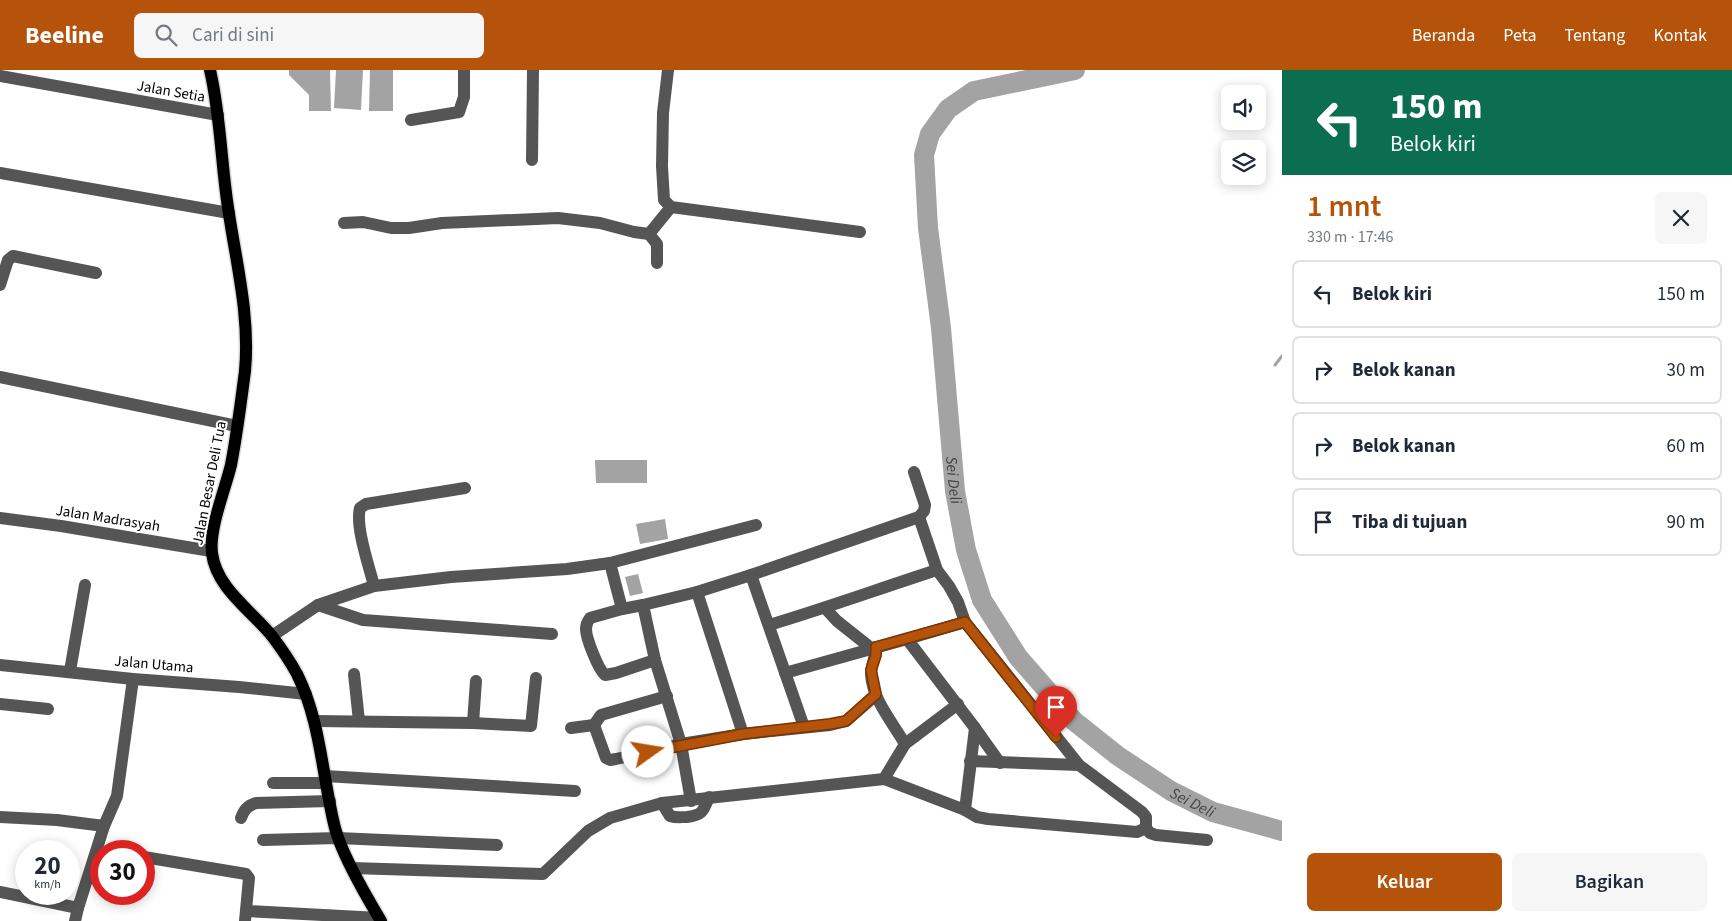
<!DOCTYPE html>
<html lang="id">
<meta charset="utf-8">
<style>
body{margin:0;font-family:"Source Sans 3",sans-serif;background:#f6f6f7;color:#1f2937;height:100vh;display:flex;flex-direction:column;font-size:19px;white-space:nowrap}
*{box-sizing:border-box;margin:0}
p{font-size:16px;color:#747a83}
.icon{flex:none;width:28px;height:28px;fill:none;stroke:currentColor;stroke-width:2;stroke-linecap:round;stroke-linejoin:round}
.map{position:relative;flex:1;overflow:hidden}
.details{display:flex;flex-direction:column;background:#fff;width:450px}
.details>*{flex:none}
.guide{background:#0b6e4f;color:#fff;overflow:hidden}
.controls{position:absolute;left:1221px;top:15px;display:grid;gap:10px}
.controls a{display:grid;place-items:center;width:45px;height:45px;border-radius:8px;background:#fff;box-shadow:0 2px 12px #0003;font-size:25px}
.speed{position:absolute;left:15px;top:770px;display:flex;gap:10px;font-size:25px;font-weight:700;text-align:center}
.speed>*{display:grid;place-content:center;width:65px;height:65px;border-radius:50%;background:#fff;box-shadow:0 2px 12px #0003;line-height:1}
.speed small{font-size:12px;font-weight:400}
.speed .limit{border:8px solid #d22;background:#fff;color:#111}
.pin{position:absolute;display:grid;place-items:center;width:42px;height:42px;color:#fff;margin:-51px -21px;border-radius:50% 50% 50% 0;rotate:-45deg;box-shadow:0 0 5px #0007}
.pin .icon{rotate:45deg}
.me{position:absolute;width:55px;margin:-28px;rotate:77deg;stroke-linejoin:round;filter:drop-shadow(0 0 4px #0008)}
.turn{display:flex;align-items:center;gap:18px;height:105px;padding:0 25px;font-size:22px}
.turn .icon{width:65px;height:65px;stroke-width:2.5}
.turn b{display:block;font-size:35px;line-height:42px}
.round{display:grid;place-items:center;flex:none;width:52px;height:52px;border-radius:8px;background:#f6f6f7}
.head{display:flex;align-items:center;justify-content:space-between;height:85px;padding:0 25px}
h1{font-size:30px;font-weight:600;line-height:38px;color:#b45309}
.action{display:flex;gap:10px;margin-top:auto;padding:10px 25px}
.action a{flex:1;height:58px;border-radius:8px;background:#b45309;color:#fff;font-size:20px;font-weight:600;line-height:58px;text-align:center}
.action a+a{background:#f6f6f7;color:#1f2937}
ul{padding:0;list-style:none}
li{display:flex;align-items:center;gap:15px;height:68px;margin:0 10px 8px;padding:0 15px;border:2px solid #e0e1e3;border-radius:8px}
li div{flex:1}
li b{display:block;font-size:19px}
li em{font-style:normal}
header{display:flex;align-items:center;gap:30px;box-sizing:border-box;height:70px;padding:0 25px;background:#b45309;color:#fff}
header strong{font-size:24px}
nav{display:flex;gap:28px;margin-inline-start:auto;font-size:18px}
.search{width:350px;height:45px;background:#f6f6f7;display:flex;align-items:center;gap:12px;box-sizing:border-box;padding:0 18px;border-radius:8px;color:#747a83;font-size:19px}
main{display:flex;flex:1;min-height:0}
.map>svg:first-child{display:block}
.water{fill:#a3a3a3}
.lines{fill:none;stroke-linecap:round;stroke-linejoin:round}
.stream{stroke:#a3a3a3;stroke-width:3}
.river{stroke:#a3a3a3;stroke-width:20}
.major-casing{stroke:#dbdbdb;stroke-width:15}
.minor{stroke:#555;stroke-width:12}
.major{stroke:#000;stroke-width:12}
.route-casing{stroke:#753606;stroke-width:12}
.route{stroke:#b45309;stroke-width:9}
.labels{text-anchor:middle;stroke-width:4;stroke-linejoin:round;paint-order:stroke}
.street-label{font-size:15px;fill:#000;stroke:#fff}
.water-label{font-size:16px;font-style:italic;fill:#444;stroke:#fff}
</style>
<header>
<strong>Beeline</strong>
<div class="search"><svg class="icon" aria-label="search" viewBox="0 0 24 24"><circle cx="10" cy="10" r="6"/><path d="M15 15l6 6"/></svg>Cari di sini</div>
<nav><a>Beranda</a><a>Peta</a><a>Tentang</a><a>Kontak</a></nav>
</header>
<main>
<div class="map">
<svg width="1282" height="851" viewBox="0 0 1282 851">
<rect width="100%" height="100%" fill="#fff"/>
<g class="water">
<path d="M289 0H330L331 41H309V25L289 5Z"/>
<path d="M336 0H363L361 40 334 38Z"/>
<path d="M370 0H393V41H369Z"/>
<path d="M595 390H647V413H596Z"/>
<path d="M665 449 668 469 640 474 636 454Z"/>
<path d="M638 504 643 523 630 526 625 507Z"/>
</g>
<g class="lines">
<path class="stream" d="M1275 295 1282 286"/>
<path class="river" id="s1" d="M1075 0 974 21 948 39 930 64 924 85 928 158 941 258 955 421 966 480 982 530 1018 587 1074 651 1118 686 1171 721 1213 742 1282 761"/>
<g class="major-casing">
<path id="major" d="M210 0C221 47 221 96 229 144 237 196 250 248 245 301 241 332 237 364 231 395 225 420 209 458 212 483 216 518 252 541 272 566 281 578 290 591 297 604 321 652 322 706 335 758 342 785 366 826 381 851"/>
</g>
<g class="minor">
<path d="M668 0 663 43 662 96 664 130 671 137 860 162"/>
<path d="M0 6 218 45"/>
<path d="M411 50 459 42 464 27V0"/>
<path d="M532 90 533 0"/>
<path d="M0 103 229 143"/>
<path d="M344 153 363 152 391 158H409L442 153 558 148 600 153 634 162 649 164 671 137"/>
<path d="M649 164 657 174V193"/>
<path d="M0 215 8 190 13 186 96 203"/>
<path d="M0 307 237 356"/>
<path d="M919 447 937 500 949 516 958 532 965 552 907 569 975 658 965 740"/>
<path d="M0 448 61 456 211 481"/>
<path d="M610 493 622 539"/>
<path d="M751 505 919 447 924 441 925 435 914 402"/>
<path d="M374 516C369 496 355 456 360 438L366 434 465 418"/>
<path d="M697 522 743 664"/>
<path d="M318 535 363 550 552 564"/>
<path d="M643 535 622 539 590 548C587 552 586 554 586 559 586 568 598 599 605 605L616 603 655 590"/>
<path d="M825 538 837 551 871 578"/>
<path d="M965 552 1079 695 1142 742 1146 747V758L1150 763 1156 765 1207 770"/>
<path d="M769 555C826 538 881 518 937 500"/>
<path d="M272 566 318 535 374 516 451 507 567 499 610 493 756 455"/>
<path d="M876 577C876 586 871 595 871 604 872 629 893 653 905 674"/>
<path d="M0 595 133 609 239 617 306 624"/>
<path d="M70 601 85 515"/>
<path d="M785 603 907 569"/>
<path d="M354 604 359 651"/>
<path d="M667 626 601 645 594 655 606 688 610 690 616 689 681 674 743 664 830 655 846 651 876 625"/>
<path d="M0 634 48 639"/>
<path d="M315 651 473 653 531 656 536 608"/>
<path d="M473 653 476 611"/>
<path d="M571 658 594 655"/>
<path d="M975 658 1000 693"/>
<path d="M970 691 1079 695"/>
<path d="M325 706 575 721"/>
<path d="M884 709 905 674 958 634"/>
<path d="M273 713H326"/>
<path d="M691 731 681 674 655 590 643 535 697 522 751 505 804 657"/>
<path d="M662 733 670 746C676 748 681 747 687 747 703 745 703 741 709 727"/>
<path d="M0 747 57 750 104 756"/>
<path d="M241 748C244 740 247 736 256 733L330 731"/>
<path d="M263 770 338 768 497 775"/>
<path d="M144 787 246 804 249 808 245 851"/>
<path d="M352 798 543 804 588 761 610 748 662 733 884 709 965 740 977 747 988 749 1137 762 1146 758"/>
<path d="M0 822 78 838"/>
<path d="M247 841 379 848"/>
<path d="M75 851 78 838 104 756 117 726 133 609"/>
</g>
<use href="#major" class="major"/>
</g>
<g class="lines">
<g class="route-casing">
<path id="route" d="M648 682 743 664 830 654 846 651 876 624 871 600 876 585V577L965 552 1056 667"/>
</g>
<use href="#route" class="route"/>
</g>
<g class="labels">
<g class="street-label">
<text transform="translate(171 21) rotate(10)" y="5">Jalan Setia</text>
<text transform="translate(209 413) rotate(-79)" y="5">Jalan Besar Deli Tua</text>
<text transform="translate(108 448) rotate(9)" y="5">Jalan Madrasyah</text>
<text transform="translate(154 594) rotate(5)" y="5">Jalan Utama</text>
</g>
<g class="water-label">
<text dy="6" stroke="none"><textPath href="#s1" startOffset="514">Sei Deli</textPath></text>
<text dy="6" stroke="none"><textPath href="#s1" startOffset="934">Sei Deli</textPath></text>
</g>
</g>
</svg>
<div class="controls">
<a><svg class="icon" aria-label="sound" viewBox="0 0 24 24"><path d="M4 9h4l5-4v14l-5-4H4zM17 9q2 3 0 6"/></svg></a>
<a><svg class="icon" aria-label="layers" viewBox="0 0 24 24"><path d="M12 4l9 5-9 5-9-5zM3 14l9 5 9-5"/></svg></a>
</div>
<div class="speed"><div>20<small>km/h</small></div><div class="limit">30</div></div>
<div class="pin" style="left:1056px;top:667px;background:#d93025"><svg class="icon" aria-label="arrive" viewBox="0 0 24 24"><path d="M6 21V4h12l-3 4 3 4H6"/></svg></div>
<svg class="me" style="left:648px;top:682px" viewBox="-20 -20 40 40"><circle r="19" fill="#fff"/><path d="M0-13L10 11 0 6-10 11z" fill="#b45309"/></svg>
</div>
<section class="details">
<div class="guide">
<div class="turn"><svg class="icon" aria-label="left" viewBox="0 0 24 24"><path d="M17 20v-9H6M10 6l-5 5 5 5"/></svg><div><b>150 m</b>Belok kiri</div></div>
</div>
<div class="head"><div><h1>1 mnt</h1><p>330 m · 17:46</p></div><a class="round"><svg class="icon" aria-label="close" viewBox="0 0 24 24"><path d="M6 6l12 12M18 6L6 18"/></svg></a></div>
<ul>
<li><svg class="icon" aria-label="left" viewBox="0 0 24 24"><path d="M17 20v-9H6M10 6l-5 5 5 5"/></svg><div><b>Belok kiri</b></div><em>150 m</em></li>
<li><svg class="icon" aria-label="right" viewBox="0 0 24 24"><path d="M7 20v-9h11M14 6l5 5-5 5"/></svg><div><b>Belok kanan</b></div><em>30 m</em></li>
<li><svg class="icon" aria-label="right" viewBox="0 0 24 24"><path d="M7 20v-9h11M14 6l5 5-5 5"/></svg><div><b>Belok kanan</b></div><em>60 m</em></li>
<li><svg class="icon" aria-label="arrive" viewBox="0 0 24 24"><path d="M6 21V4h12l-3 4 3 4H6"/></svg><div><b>Tiba di tujuan</b></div><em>90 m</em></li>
</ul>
<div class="action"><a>Keluar</a><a>Bagikan</a></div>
</section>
</main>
